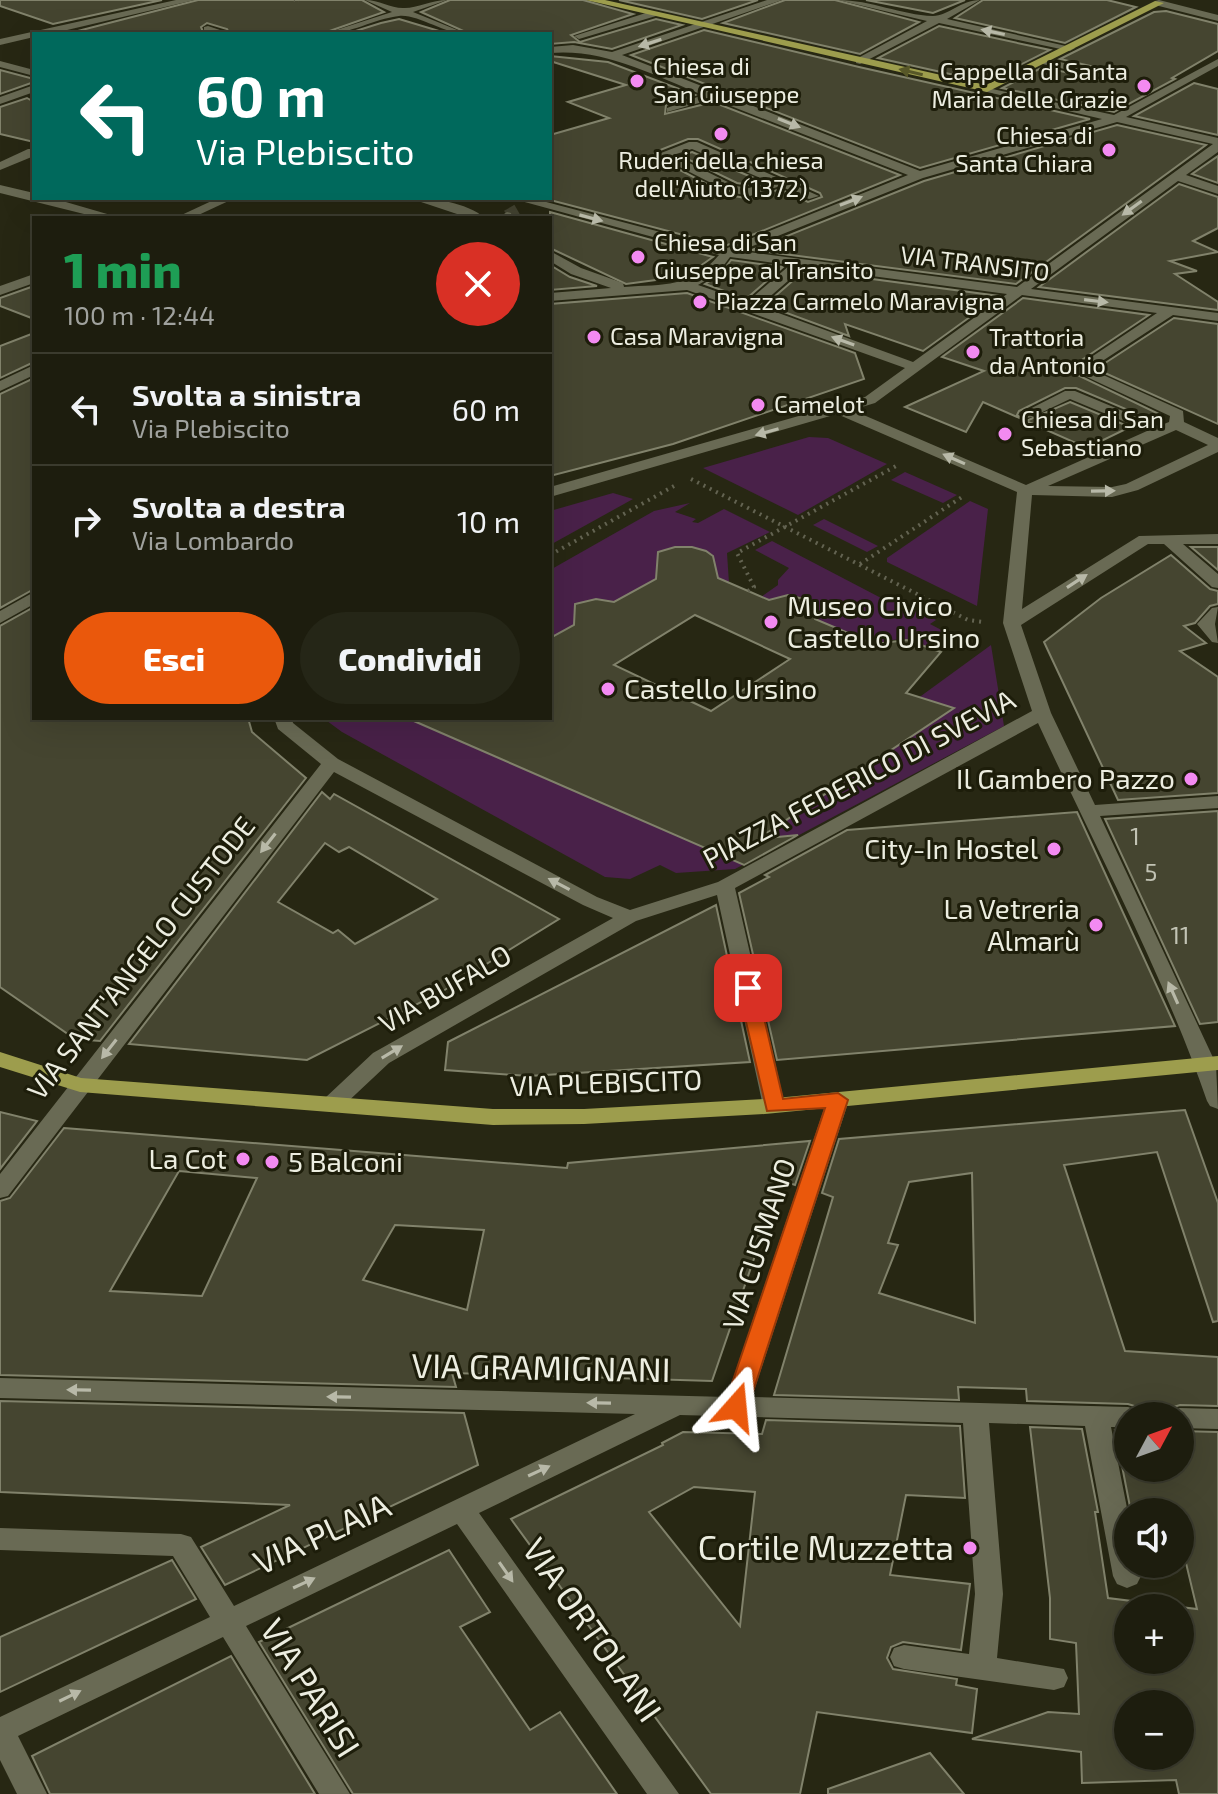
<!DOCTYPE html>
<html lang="it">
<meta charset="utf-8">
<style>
body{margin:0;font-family:"Exo 2",sans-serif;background:#252617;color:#f1f3f6;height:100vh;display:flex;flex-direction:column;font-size:30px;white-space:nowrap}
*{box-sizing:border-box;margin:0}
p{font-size:26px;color:#a0a29e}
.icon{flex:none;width:44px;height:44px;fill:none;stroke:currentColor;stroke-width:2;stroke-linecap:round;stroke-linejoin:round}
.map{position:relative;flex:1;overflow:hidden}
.panel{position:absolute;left:32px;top:216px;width:520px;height:504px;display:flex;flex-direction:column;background:#1d1d0e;border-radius:0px;box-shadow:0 8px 32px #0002,0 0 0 2px #3b3b2e}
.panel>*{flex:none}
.hud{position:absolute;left:32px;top:32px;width:520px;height:168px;border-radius:0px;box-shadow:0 8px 32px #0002,0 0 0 2px #3b3b2e;background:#00695c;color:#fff;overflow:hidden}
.needle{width:52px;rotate:49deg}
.controls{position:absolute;left:1114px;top:1402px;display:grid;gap:16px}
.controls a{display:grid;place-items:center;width:80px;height:80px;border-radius:50%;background:#1d1d0e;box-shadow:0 8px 32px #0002,0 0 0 2px #3b3b2e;font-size:40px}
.pin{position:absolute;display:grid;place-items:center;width:68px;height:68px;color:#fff;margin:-34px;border-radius:16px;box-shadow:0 4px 12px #0006}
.me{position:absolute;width:88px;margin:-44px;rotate:18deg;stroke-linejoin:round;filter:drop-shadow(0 0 6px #0008)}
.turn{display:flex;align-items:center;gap:28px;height:168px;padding:0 32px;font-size:36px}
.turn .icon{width:104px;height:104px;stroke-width:2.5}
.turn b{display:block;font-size:56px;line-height:68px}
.round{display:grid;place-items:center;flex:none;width:84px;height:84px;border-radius:42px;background:#252617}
.headline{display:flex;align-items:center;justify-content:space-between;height:136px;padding:0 32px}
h1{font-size:48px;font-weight:800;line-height:60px;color:#1e9e55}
.button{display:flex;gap:16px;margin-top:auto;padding:16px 32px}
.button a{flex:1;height:92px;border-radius:48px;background:#ea580c;color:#fff;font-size:32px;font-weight:800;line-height:92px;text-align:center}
.button a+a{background:#252617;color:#f1f3f6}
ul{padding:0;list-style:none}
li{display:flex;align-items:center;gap:24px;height:112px;padding:0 32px;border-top:2px solid #3b3b2e}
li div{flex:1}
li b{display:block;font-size:30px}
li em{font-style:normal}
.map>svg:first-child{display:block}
.green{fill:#492149}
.building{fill:#454530;stroke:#81826b;stroke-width:2;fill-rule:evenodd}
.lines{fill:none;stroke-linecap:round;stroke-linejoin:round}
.minor-tunnel{stroke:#454532;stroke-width:12;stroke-dasharray:12 6;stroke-linecap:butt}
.path-far1{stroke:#636351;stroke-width:3;stroke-dasharray:1 4;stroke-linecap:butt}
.path{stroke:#636351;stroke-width:4;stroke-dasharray:2 5;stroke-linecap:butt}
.minor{fill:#696a54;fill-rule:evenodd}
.major{fill:#9d9d4d;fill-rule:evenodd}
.oneway{fill:#b8b9a8}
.oneway2{fill:#575728}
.route{fill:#ea580c;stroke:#983908;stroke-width:2}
.poi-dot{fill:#f38af1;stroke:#1d1d0a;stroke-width:3}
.labels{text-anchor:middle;stroke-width:6;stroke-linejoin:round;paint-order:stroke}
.far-poi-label{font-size:24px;fill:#ecede0;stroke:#1d1d0a;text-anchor:start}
.far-street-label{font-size:24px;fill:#ecede0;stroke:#1d1d0a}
.number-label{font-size:24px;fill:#c2c3b4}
.poi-label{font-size:28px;fill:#ecede0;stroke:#1d1d0a;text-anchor:end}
.street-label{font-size:28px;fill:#ecede0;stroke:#1d1d0a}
.near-street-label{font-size:34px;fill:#ecede0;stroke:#1d1d0a}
.near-poi-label{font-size:34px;fill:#ecede0;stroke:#1d1d0a;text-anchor:end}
</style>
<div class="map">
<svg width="1218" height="1794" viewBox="0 0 1218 1794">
<rect width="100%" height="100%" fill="#272713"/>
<g class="green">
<path d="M809 437 828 438 887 464 798 515 703 468Z"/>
<path d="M905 472 957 495 943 503 891 480Z"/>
<path d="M613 493 633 499 550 545V511Z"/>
<path d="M970 501 988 509 977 606 887 562V558Z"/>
<path d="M690 503 675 512 696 519 692 522 698 523 724 509 770 532 727 553 729 583 703 572 711 555C698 545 682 545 666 549L657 561 668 572 614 603C601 599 590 597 578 605L583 620 550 638V570L654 511Z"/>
<path d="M824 519 878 546 867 552 813 525Z"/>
<path d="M772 541 883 599 891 595 936 620 930 624 949 634 929 649C913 637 893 637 876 645L806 615 810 601C797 594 784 593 771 600L761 597 778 585V580L789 568 755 550Z"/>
<path d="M991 645 1004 726 735 869 676 873 660 865 630 879 605 877 342 732 323 718H486L422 724 731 858 953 709 910 704Z"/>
</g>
<g class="building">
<path d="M0 0H162L53 24 0 6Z"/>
<path d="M198 0H362L384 12 321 34H230L227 29 207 23 201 27 204 34 74 32Z"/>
<path d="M450 0H583L633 14 571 35 580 42 656 19 682 25 612 49 574 42 550 44V34H470L421 12Z"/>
<path d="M619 0H758L702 19Z"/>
<path d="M785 0H835L919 22 860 54 723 23Z"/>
<path d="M866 0H965L933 13Z"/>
<path d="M983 0H1107L1136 7 1065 43 955 18Z"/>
<path d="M1166 11 1218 24V51L1172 78 1175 79 1114 112 1002 88 1043 67 1099 80 1107 74 1103 69 1060 59 1154 12Z"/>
<path d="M399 19 449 34H346L381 23Z"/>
<path d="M939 26 1050 50 986 82 878 58Z"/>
<path d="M704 30 859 67 1090 119 920 168 631 55Z"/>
<path d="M550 56 608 62 695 95 666 105 665 114 713 102 900 175 725 246 550 200V135L609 118 568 102 626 85 550 61ZM688 139H698L820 193 822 197 808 202 780 189 751 199 728 195 653 156 655 152Z"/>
<path d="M0 70 34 79V82L0 94Z"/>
<path d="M1194 83 1218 89V135L1134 116Z"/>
<path d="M27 98 34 102V142L0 134V107Z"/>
<path d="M1117 125 1206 145 1016 284 752 250 924 181Z"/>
<path d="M692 152 761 181 749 185 737 183 681 156Z"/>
<path d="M1218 156V183L1192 174Z"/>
<path d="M1179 184 1218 197V228L1193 241 1218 252 1170 261 1197 271 1175 274 1218 302V310L1039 287Z"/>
<path d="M550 212 713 257 686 276 626 284 550 248Z"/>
<path d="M731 260 783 267 746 299 705 284 720 275Z"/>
<path d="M550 265 570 277 597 286 550 290Z"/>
<path d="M805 270 999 296 923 351 845 324 849 336 765 305Z"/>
<path d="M34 286V319L0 306V298Z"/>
<path d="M687 293 855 353 864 379 673 444 550 476V304Z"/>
<path d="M1023 298 1149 315 1070 368 1069 371 1159 414 1149 419 1076 388H1065L1019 411 1017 415 1024 420 983 402 966 432 905 407 984 371 942 357Z"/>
<path d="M1174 318 1218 324V424L1096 369Z"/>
<path d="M34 333V362L0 378V346Z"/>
<path d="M34 378V589L0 608V394Z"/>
<path d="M1070 402 1130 427 1087 448 1026 421Z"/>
<path d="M675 547H692L706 551 713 556 718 578 769 600 788 595 812 601 815 619 874 644 907 640 941 652 906 693 954 708 758 839 798 835 744 865 407 718H550V638L574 625 575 604 596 599 614 602 656 579 658 552ZM695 615 790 659 711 711 614 665Z"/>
<path d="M1191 547H1218V570Z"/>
<path d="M1171 555 1210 589 1218 591V604L1210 606 1195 623 1184 626 1206 643 1180 651 1218 677V793L1118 800 1044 642 1101 598Z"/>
<path d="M34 607V718H248L252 732 306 778 100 1041 75 1039 0 987V626Z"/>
<path d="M322 792 330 799 334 794 559 919 443 991 307 1060 129 1044ZM325 843 339 852 349 847 437 899 355 944 338 930 333 933 278 902Z"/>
<path d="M1218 811V1022L1200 1024 1105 819Z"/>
<path d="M1077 812 1175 1026 777 1060 739 893 769 877 765 875 847 830Z"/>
<path d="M716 905 750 1062 529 1076 445 1070 448 1042Z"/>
<path d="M1185 1110 1218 1203V1321L1213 1322 1157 1152 1064 1165 1125 1351 1218 1357V1406L1180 1405 1170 1408 1165 1416H1143L1138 1407 1128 1404 1027 1401 1026 1389 958 1387 959 1400 774 1395 833 1197 822 1193 839 1139ZM972 1173 975 1323 879 1293 898 1245 888 1243 909 1182Z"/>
<path d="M0 1112 37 1121 0 1169Z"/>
<path d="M64 1128 567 1168 568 1163 810 1141 795 1185 781 1180 712 1381 452 1373 456 1387 0 1375V1201L10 1198ZM179 1171 257 1178 202 1296 110 1291ZM395 1225 484 1230 467 1310 363 1280Z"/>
<path d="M0 1401 464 1413 478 1465 225 1585 201 1547 290 1505 0 1492Z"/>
<path d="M766 1420 960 1426 965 1498 906 1495 890 1575 970 1584 961 1650 903 1642 891 1647 887 1658 893 1669 957 1679 956 1685 977 1689 972 1733 817 1712 800 1794H711L511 1519 663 1445 662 1443 683 1432 762 1434ZM694 1487 755 1492 740 1626 649 1512Z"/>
<path d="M1030 1427 1082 1429 1098 1512H1095L1108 1598 1197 1609 1180 1538V1512H1131L1115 1430H1128V1468H1180V1431L1218 1432V1794H1179L1176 1780 1082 1783 1081 1752 972 1739 1048 1712 1079 1714 1076 1643 1050 1639V1598ZM1128 1608H1180V1660H1128ZM1128 1704H1180V1756H1128Z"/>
<path d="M449 1550 490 1612 460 1627 530 1730 560 1712 617 1794H353L259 1642Z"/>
<path d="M172 1560 196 1599 0 1692V1637Z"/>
<path d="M231 1656 315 1794H50L32 1756Z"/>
<path d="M930 1753 964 1794H828V1789Z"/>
</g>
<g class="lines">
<path class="minor-tunnel" d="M507 216 521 208"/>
<path class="path-far1" d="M294 0 299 1"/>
<g class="path">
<path d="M691 479 968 620 983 622"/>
<path d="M550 555 674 486"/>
<path d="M860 564 965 495"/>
<path d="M748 591 754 587 737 553 898 465"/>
</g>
<g class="minor">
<path d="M176 0H195L50 34H34V37L0 45V39Z"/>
<path d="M365 0C379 0 390 8 403 8 415 9 432 0 447 0L413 12 467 34C444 34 418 14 399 16 373 19 351 34 324 34L392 12Z"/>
<path d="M767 0H782L622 55 920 171 1102 119 983 91V87L1114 115 1218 59V66L1126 117 1218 138V152L1186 175 1218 186V194L1178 181 1031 289 1218 313V321L1173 315 1090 369 1183 411 1184 422 1218 438V452L1138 490 1112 497 1032 495 1022 609 1139 536 1218 534V544H1183L1218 574V588L1212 587 1164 544H1148L1021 625 1051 713 1095 805 1218 796V808L1100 816 1216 1064 1218 1109 1210 1106 1207 1101C1162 971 1095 847 1038 723L735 888 785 1106 782 1111H766L763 1106 717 895 636 921 389 1063 341 1108H325L322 1103 325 1098 373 1053 613 918 583 905 334 772 8 1196 0 1198V1174L321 764 278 729 274 718H292L293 723 338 759 597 897 630 910 718 882 1032 711 1003 623 1017 492 837 414 550 497V487L865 397 905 368 687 290 550 301V293L611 288 571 274 550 261V251L581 268 623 283 624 287C664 284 691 288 719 255L510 198H531L725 249 908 175 713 99 667 112V108L703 95C653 75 604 48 550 53V47L573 45 612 52ZM1117 122 1213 144 1017 287 740 251 923 178ZM730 257 790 265 747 302 698 285 718 273ZM804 267 1007 294 913 362 759 306ZM1022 295 1157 313 1072 370 1170 416 1169 422 1159 426 1075 391H1065L1020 414 1027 418 1032 417 1070 399 1147 431 1026 485 852 410 875 403ZM1176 430 1208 445 1126 484 1112 487 1048 486Z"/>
<path d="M838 0C871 0 901 15 933 16 948 16 961 0 980 0L947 19 1075 48 1070 51 939 23 860 64 856 63V59L927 21Z"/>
<path d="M1159 0 1218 15V21L1155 5V1Z"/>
<path d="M652 11 657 14 656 16 579 39 574 36Z"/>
<path d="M208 26 226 32 227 34 204 31V27Z"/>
<path d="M1043 58 1102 72 1104 74 1098 77 1039 63 1038 61Z"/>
<path d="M0 61 34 70V76L0 67Z"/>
<path d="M34 85V92L0 104V97Z"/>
<path d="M689 142H697L819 196 809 199 780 186 750 196 729 192 656 155ZM692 149 770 182 749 188 736 186 673 155Z"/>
<path d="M28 149H34V156L0 170V162Z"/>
<path d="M0 185 34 193V198H52L121 218H100L0 193Z"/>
<path d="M218 198H235L192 218H175Z"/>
<path d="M409 198C433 198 466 202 485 218H469Z"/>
<path d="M507 212 511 213 512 218H498Z"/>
<path d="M34 274V283L0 295V286Z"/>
<path d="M34 365V375L0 391V381Z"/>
<path d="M34 592V604L0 623V611Z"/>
<path d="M1218 607 1215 624 1218 643 1212 642 1197 624 1212 608Z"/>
<path d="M838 1092 846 1095 849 1100 752 1397 1128 1407 1137 1410 1140 1416H1128V1427H1111L1128 1513V1564H1138L1141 1576 1137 1584 1127 1588 1117 1584 1113 1576 1085 1426 989 1423 1003 1594 997 1658 1064 1669 1068 1678 1064 1687 1054 1690 904 1669 894 1666 890 1657 894 1648 904 1645 969 1654 975 1594 963 1423 680 1415 479 1513 679 1794H647L457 1524 246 1626 350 1794H319L223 1637 18 1736 47 1794H17L0 1760V1717L210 1617 173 1556 0 1550V1528L181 1534 191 1537 234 1606 635 1414 0 1398V1378L727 1397 827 1100 830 1095Z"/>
<path d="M1180 1408 1218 1409V1429L1180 1428V1416H1168L1171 1411Z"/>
</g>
<g class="major">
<path d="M586 0H605L986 85 1155 1 1164 3 987 92Z"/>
<path d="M0 1052 81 1078 493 1109H584L765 1099 1218 1056V1070L765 1114 584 1124 493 1125 80 1092 0 1067Z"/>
</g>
</g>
<defs><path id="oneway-solid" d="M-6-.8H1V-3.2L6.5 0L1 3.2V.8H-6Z" transform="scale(2)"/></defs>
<g class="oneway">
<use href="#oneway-solid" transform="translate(993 32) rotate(-168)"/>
<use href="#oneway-solid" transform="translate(650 43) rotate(162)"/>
<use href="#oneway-solid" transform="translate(789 123) rotate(22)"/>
<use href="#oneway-solid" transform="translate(851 201) rotate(-21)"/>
<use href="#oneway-solid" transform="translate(1132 208) rotate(144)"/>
<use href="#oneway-solid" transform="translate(591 218) rotate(15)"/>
<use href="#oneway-solid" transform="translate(1096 301) rotate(7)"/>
<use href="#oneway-solid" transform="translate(843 341) rotate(-160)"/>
<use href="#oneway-solid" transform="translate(767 432) rotate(164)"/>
<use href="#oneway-solid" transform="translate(954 459) rotate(-156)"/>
<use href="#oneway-solid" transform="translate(1103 491) rotate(-1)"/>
<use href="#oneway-solid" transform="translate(1077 581) rotate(-33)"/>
<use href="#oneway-solid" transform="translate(268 843) rotate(128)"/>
<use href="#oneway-solid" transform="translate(559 884) rotate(-152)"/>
<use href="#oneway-solid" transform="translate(1173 993) rotate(-114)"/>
<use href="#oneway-solid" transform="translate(109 1049) rotate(128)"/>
<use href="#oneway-solid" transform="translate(392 1052) rotate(-31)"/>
<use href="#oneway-solid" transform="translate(79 1390) rotate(-179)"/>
<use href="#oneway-solid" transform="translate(339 1397) rotate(-179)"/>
<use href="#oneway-solid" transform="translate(599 1403) rotate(-179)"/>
<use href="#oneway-solid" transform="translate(539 1471) rotate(-25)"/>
<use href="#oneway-solid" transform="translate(506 1572) rotate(55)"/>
<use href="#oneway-solid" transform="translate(304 1583) rotate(-25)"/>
<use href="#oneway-solid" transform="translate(70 1696) rotate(-26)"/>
</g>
<use class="oneway2" href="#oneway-solid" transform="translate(911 72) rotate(-167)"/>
<path class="route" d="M748 982 757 988 783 1099 838 1093 848 1100 748 1407 744 1414 736 1417 728 1414 724 1407 825 1108 767 1111 738 988Z"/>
<g class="poi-dot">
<circle cx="637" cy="81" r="8"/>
<circle cx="1144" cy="86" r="8"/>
<circle cx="721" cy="134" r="8"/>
<circle cx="1109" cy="150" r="8"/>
<circle cx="638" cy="257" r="8"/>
<circle cx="700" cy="302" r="8"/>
<circle cx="594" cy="337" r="8"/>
<circle cx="973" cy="352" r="8"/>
<circle cx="758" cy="405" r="8"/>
<circle cx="1005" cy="434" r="8"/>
<circle cx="771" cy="622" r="8"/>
<circle cx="608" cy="689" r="8"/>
<circle cx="1191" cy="779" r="8"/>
<circle cx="1054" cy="849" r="8"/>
<circle cx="1096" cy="925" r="8"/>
<circle cx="243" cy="1159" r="8"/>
<circle cx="272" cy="1162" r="8"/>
<circle cx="970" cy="1548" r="8"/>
</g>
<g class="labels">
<g class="far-poi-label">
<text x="653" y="75">Chiesa di<tspan x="653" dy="28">San Giuseppe</tspan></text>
<text x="1128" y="80" text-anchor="end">Cappella di Santa<tspan x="1128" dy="28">Maria delle Grazie</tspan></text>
<text x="1093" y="144" text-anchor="end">Chiesa di<tspan x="1093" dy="28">Santa Chiara</tspan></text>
<text x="721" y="169" text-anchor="middle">Ruderi della chiesa<tspan x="721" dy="28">dell'Aiuto (1372)</tspan></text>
<text x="654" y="251">Chiesa di San<tspan x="654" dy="28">Giuseppe al Transito</tspan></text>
<text x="716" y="310">Piazza Carmelo Maravigna</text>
<text x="610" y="345">Casa Maravigna</text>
<text x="989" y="346">Trattoria<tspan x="989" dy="28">da Antonio</tspan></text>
<text x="774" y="413">Camelot</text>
<text x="1021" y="428">Chiesa di San<tspan x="1021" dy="28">Sebastiano</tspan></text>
</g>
<g class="far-street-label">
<text transform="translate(975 264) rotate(7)" y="8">VIA TRANSITO</text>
</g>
<g class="number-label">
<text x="1135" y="845">1</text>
<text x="1151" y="881">5</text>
<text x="1180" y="944">11</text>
</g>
<g class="poi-label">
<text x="787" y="616" text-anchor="start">Museo Civico<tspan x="787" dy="32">Castello Ursino</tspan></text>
<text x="624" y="699" text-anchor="start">Castello Ursino</text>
<text x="1175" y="789">Il Gambero Pazzo</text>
<text x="1038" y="859">City-In Hostel</text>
<text x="1080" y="919">La Vetreria<tspan x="1080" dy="32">Almarù</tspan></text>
<text x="227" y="1169">La Cot</text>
<text x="288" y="1172" text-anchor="start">5 Balconi</text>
</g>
<g class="street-label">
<text transform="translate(859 779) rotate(-28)" y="10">PIAZZA FEDERICO DI SVEVIA</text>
<text transform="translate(141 958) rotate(-52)" y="10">VIA SANT'ANGELO CUSTODE</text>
<text transform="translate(445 989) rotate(-30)" y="10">VIA BUFALO</text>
<text transform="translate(606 1083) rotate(-2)" y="10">VIA PLEBISCITO</text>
<text transform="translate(759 1244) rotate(-72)" y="10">VIA CUSMANO</text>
</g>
<g class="near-street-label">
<text transform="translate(541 1368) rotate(1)" y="12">VIA GRAMIGNANI</text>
<text transform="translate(322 1534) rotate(-25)" y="12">VIA PLAIA</text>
<text transform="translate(592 1630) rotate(55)" y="12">VIA ORTOLANI</text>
<text transform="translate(310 1688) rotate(58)" y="12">VIA PARISI</text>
</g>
<g class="near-poi-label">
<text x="954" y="1560">Cortile Muzzetta</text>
</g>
</g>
</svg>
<div class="controls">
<a><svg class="needle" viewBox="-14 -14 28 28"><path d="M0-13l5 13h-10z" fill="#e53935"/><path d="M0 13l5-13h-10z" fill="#a0a29e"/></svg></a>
<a><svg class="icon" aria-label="sound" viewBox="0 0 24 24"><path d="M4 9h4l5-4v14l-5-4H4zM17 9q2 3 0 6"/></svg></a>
<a>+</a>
<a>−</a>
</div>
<div class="pin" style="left:748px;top:988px;background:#d93025"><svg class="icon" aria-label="arrive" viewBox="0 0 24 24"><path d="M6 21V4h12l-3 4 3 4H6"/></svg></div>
<svg class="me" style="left:736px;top:1407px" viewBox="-20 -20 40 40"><path d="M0-17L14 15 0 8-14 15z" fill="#ea580c" stroke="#fff" stroke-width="4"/></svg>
<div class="hud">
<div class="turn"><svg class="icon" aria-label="left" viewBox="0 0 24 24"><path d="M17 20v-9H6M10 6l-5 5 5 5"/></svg><div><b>60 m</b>Via Plebiscito</div></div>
</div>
<section class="panel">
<div class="headline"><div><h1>1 min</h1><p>100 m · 12:44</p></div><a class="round" style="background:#d93025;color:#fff"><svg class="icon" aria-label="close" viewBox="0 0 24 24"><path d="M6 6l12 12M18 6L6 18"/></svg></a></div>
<ul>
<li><svg class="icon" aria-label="left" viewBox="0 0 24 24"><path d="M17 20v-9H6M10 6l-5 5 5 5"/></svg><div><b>Svolta a sinistra</b><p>Via Plebiscito</p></div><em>60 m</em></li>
<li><svg class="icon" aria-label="right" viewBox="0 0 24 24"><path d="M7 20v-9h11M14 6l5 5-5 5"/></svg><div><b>Svolta a destra</b><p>Via Lombardo</p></div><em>10 m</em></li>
</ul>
<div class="button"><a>Esci</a><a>Condividi</a></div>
</section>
</div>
